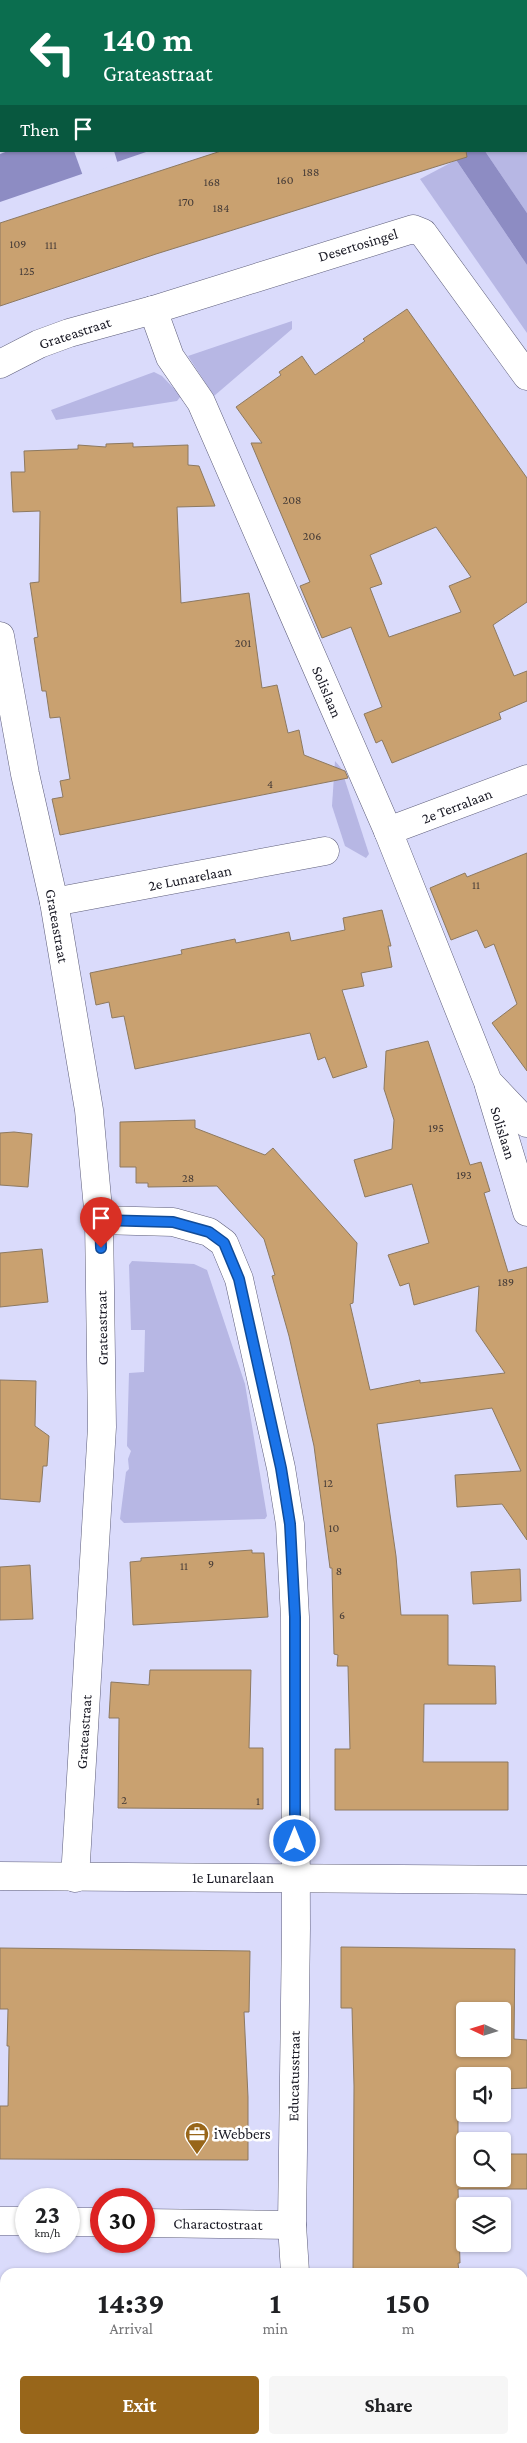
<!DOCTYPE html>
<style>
body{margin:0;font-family:"Crimson Pro",serif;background:#f6f6f6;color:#202124;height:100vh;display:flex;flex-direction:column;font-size:19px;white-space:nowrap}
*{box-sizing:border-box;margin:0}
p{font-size:16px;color:#757577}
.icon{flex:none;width:28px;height:28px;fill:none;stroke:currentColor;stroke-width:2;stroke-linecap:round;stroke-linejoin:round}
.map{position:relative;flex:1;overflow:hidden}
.sheet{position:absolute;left:0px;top:2268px;width:528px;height:176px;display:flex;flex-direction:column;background:#fff;border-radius:15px 15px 0 0;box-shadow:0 1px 4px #0004}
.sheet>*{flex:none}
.banner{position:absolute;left:0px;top:0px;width:528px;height:152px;box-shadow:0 1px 4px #0004;background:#0b6e4f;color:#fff;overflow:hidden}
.needle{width:32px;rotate:274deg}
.controls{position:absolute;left:456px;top:2002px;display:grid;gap:10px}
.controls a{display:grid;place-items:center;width:55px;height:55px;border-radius:5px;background:#fff;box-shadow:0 1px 4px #0004;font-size:25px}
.speed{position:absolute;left:15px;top:2188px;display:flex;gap:10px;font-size:25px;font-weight:700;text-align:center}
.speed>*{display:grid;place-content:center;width:65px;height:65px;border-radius:50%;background:#fff;box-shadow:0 1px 4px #0004;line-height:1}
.speed small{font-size:12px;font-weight:400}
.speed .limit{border:8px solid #d22;background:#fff;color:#111}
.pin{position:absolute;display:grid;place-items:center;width:42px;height:42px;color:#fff;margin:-51px -21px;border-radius:50% 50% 50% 0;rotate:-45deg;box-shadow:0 0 5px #0007}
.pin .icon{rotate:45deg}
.me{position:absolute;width:55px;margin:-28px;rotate:0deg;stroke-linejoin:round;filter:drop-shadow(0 0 4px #0008)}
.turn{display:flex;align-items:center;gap:18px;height:105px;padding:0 20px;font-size:22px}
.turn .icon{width:65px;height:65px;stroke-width:2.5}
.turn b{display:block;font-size:35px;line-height:42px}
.then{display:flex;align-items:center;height:48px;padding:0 20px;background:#0003;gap:10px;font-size:19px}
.eta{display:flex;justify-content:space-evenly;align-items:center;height:85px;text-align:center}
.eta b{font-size:30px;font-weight:700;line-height:35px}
.action{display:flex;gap:10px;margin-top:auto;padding:10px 20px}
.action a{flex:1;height:58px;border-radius:5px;background:#98661a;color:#fff;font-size:20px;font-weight:700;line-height:58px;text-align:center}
.action a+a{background:#f6f6f6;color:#202124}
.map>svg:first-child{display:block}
.built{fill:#cdcdf4}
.green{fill:#b7b7e4}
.water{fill:#8d8cc3}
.pier{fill:#dadbfb}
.building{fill:#c9a170;stroke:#8d7960;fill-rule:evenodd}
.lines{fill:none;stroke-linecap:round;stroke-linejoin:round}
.minor-casing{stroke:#5e5e7a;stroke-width:29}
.minor{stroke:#fff;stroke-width:28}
.route-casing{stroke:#114b97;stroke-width:12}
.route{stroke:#1a73e8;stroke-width:9}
.labels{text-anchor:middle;stroke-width:5;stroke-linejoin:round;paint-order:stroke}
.number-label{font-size:12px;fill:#453b37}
.street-label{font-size:15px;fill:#191924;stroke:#fff}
.poi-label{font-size:15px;fill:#191924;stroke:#fff;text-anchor:start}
</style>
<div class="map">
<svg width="527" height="2443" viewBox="0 0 527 2443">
<rect width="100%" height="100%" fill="#dadbfb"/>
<path class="built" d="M454 0H527V103L526 1Z"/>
<g class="green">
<path d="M303 0H420L421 1H299Z"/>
<path d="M526 139 527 140V213L485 151H526Z"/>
<path d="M456 160 527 265V333L420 179Z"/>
<path d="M292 321V329L214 396 188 356Z"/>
<path d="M154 372 162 376 181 396 177 401 56 420 51 410Z"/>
<path d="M335 761 341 768 369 854 366 858 345 846 332 806Z"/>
<path d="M132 1261 194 1264 207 1270 245 1384 267 1516 265 1519 124 1523 120 1519 126 1472 129 1469 128 1459 131 1451 127 1446 129 1373 144 1372 145 1330H131L129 1265Z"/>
</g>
<g class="water">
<path d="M8 151H149L0 202V154Z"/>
<path d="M450 151H485L527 213V265Z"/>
</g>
<path class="pier" d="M74 151H114L118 164 83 176Z"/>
<g class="building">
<path d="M221 151H466L467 157 156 254 0 306V223Z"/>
<path d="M407 309 527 478V602L493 625 514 676 527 671V701L499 713 501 719 392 763 382 740 376 743 364 714 382 707 351 627 322 638 300 586 310 582 251 443H262L236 407 281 375 279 372 302 356 315 375 365 341 363 339ZM436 527 471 577 449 586 461 612 389 637 370 588 382 584 370 555Z"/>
<path d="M133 443V447L188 445V465L199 466 215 506 177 507 181 603 249 593 262 688 277 685 288 733 299 730 304 755 345 771 348 778 60 835 52 799 63 797 60 781 70 779 60 717 50 718 46 691H42L34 638 38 637 30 583 39 582 40 511 13 512 11 472H25L24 451 78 449V445L106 447V444Z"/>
<path d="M527 853V1071L492 1023 517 1004 494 944 485 948 477 930 451 940 430 888 465 873 467 877Z"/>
<path d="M382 910 391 946H388L392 967 361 973 364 986 342 990 367 1067 333 1078 325 1057 318 1060 310 1033 135 1069 124 1016 112 1018 109 1002 96 1005 90 973 182 954 181 950 235 939 236 943 289 932 291 941 345 930 343 918Z"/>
<path d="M428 1041 470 1165 481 1162 490 1191 484 1193 508 1272 527 1267V1540L502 1504 457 1507 455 1475 521 1471 492 1408 377 1424 396 1556 401 1615H448V1665L495 1666 496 1704H424L423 1762H508V1810H335V1749H350L348 1666H337L338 1655 334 1654 332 1568H330L314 1446 289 1336 272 1276 275 1275 264 1239 217 1186 148 1187V1183H136V1167H120V1122L195 1120V1128L265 1155 273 1148 357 1243 353 1303 350 1304 370 1390 420 1380V1383L505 1373 476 1331 479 1286 414 1305 409 1283 400 1286 388 1255 429 1243 412 1184 365 1197 354 1160 392 1149 394 1120 384 1089 386 1051Z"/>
<path d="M14 1132 32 1134 28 1187 0 1185V1133Z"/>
<path d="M42 1249 48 1302 0 1307V1253Z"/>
<path d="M0 1380 36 1381 35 1426 49 1436 47 1466H43L40 1502 0 1499Z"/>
<path d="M252 1550V1553H264L268 1617 133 1625 130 1562 141 1561V1558Z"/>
<path d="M30 1565 33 1619 0 1620V1567Z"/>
<path d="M520 1569 521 1601 473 1604 471 1572Z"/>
<path d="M150 1670H251L249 1748H263V1809L118 1808 119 1718H109L111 1682 149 1685Z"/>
<path d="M341 1947 515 1949 514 2039 527 2040V2088L502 2089V2076H465V2089H458V2154H465V2179H502V2154H527V2189H458L460 2263H458L459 2272H353L354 2086 352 2008H341ZM465 2011H502V2049H465Z"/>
<path d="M0 1948 250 1951 249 2012H244L248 2097V2160L0 2159V2106H8L9 2046H7L8 2009H0Z"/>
</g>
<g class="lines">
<g class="minor-casing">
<g id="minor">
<path d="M99 0 100 1"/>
<path d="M434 0 435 1"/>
<path d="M247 1 251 0"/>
<path d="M0 82 1 81"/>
<path d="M526 122 527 123"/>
<path d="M153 310 170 357 201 402 388 831 488 1082 527 1123"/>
<path d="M0 364 39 344 69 333 153 310 413 229 423 233 527 376"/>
<path d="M0 636 25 774 54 902 89 1110 99 1220 102 1427 75 1878"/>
<path d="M388 831 527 779"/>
<path d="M54 902 325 851"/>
<path d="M489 1086 527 1212"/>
<path d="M99 1220 173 1222 209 1232 224 1243 239 1279 281 1468 290 1524 295 1617 296 1928 292 2225 295 2272"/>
<path d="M0 1876 527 1880"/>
<path d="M0 2221H26"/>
<path d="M69 2222H101"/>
<path d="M144 2223 292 2225"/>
<path d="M522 2325H527"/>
<path d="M277 2443V2439"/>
</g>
</g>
<use href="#minor" class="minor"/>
</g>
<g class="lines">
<g class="route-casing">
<path id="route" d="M101 1248 100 1220 173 1222 209 1232 224 1243 239 1279 281 1468 290 1524 295 1617V1841"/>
</g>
<use href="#route" class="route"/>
</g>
<defs>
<g id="office-pin" transform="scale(1.25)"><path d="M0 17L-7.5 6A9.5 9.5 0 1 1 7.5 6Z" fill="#98661a" stroke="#fff"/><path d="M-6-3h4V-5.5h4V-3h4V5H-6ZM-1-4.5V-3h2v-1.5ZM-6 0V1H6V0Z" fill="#fff"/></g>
</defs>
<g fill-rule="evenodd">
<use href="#office-pin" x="197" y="2134"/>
</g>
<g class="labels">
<g class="number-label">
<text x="311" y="176">188</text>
<text x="285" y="184">160</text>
<text x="212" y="186">168</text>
<text x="186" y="206">170</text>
<text x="221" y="212">184</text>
<text x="18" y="248">109</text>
<text x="51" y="249">111</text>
<text x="27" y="275">125</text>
<text x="292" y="504">208</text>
<text x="312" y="540">206</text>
<text x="243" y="647">201</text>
<text x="270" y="788">4</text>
<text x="476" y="889">11</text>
<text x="436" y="1132">195</text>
<text x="464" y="1179">193</text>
<text x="188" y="1182">28</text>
<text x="506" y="1286">189</text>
<text x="328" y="1487">12</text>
<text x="334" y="1532">10</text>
<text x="211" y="1568">9</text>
<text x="184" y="1570">11</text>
<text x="339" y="1575">8</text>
<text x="342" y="1619">6</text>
<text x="124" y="1804">2</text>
<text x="258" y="1805">1</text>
</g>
<g class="street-label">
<text transform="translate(358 245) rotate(-17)" y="5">Desertosingel</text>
<text transform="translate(75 333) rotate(-18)" y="5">Grateastraat</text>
<text transform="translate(327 692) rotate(67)" y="5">Solislaan</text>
<text transform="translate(457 806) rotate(-21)" y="5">2e Terralaan</text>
<text transform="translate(190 878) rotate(-11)" y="5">2e Lunarelaan</text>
<text transform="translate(57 926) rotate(80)" y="5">Grateastraat</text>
<text transform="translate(503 1133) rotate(73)" y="5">Solislaan</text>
<text transform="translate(102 1328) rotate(-91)" y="5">Grateastraat</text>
<text transform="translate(84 1732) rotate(-86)" y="5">Grateastraat</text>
<text x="233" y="1883">1e Lunarelaan</text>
<text transform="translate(294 2076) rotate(-89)" y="5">Educatusstraat</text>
<text transform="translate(218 2224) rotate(1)" y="5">Charactostraat</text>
</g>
<g class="poi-label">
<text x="214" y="2139">iWebbers</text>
</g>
</g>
</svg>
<div class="controls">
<a><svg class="needle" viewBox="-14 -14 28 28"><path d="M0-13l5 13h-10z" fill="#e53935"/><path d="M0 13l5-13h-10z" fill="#757577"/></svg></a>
<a><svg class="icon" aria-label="sound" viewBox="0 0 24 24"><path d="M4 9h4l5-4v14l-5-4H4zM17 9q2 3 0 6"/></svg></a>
<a><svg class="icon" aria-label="search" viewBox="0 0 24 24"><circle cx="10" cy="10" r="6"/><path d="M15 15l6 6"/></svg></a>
<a><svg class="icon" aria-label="layers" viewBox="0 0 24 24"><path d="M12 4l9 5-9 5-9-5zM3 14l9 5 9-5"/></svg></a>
</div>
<div class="speed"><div>23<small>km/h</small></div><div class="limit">30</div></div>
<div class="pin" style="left:101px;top:1248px;background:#d93025"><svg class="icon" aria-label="arrive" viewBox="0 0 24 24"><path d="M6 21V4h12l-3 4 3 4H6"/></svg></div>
<svg class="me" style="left:295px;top:1841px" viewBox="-20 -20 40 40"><circle r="17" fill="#1a73e8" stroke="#fff" stroke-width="3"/><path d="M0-11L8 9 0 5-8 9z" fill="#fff"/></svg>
<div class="banner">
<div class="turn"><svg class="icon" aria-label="left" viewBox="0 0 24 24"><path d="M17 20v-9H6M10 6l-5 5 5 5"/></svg><div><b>140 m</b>Grateastraat</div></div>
<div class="then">Then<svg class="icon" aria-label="arrive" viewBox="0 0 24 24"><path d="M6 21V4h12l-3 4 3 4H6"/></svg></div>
</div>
<section class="sheet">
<div class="eta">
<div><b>14:39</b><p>Arrival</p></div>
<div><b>1</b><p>min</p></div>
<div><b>150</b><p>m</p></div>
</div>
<div class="action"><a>Exit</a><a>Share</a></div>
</section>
</div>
